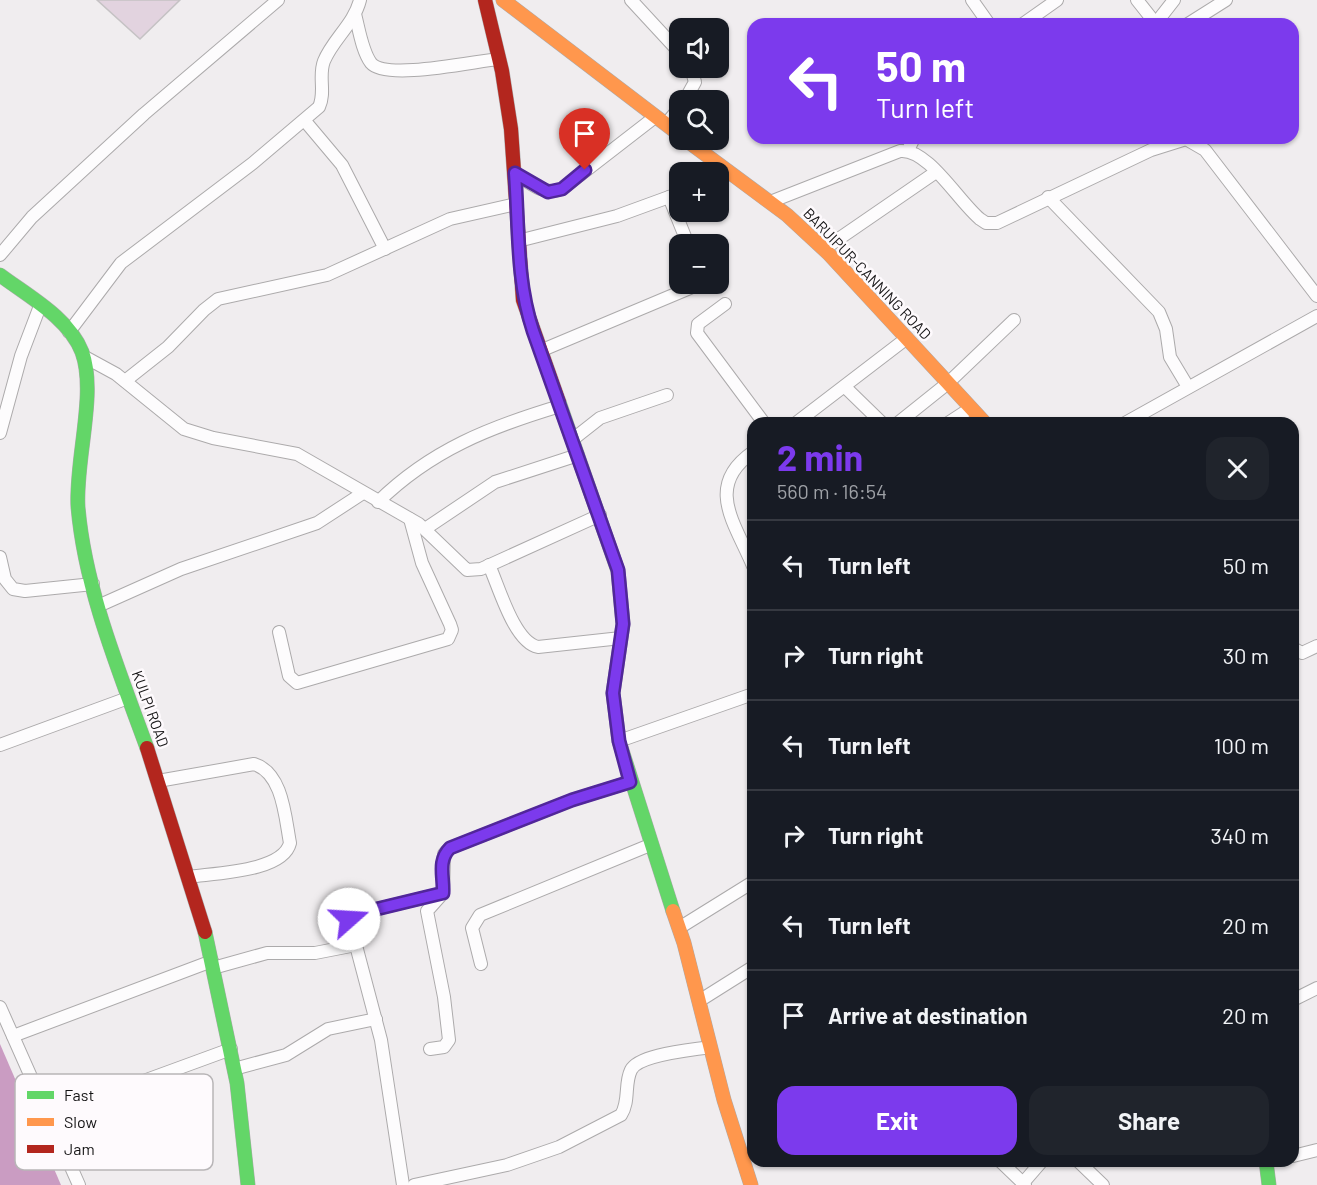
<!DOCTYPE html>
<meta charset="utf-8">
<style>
body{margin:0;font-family:Barlow,sans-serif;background:#20242c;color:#f1f3f6;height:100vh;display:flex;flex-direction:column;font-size:22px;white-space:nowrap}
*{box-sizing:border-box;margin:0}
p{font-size:20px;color:#9ea1a6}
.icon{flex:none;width:33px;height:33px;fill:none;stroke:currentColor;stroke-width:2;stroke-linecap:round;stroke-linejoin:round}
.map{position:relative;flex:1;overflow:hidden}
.drawer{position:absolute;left:747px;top:417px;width:552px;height:750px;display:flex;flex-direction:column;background:#171b24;border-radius:18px;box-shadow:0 2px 4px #0004}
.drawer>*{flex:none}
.top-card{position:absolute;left:747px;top:18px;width:552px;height:126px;border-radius:18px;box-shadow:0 2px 4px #0004;background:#7c3aed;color:#fff;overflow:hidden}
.fabs{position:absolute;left:669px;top:18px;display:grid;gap:12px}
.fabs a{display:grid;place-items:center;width:60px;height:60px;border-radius:12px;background:#171b24;box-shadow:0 2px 4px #0004;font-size:30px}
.pin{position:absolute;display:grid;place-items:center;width:51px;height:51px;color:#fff;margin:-62px -26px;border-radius:50% 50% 50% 0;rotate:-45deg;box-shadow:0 0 6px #0007}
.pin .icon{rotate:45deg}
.me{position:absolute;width:66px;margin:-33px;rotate:71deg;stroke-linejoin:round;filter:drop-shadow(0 0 4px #0008)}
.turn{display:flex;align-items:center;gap:21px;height:126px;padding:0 30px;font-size:27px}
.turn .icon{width:78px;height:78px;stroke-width:2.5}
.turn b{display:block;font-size:42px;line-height:51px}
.round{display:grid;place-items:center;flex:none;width:63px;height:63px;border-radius:18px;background:#20242c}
.headline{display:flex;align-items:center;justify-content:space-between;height:102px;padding:0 30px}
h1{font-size:36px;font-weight:700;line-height:45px;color:#7c3aed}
.action{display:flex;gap:12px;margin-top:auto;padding:12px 30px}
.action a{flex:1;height:69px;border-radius:18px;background:#7c3aed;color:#fff;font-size:24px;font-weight:700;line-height:69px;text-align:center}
.action a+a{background:#20242c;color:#f1f3f6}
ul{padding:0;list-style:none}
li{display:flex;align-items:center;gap:18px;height:90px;padding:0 30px;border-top:2px solid #363941}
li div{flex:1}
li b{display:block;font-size:22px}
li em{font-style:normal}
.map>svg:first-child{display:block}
.water{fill:#ca9cc2}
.building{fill:#e2d3df;stroke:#c5c2c4;stroke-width:1.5}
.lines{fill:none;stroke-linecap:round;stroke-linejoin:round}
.street-casing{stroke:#acaaab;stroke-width:14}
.fast-casing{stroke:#acaaab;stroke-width:15}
.slow-casing{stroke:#acaaab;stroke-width:15}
.jam-casing{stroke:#acaaab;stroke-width:15}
.street{stroke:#fdfcfd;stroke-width:12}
.fast{stroke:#63d668;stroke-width:14}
.slow{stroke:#ff974d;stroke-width:14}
.jam{stroke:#b3261e;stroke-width:14}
.route-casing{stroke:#51269a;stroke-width:15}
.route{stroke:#7c3aed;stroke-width:10}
.labels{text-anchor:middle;stroke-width:5;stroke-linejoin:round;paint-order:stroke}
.street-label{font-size:15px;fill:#151415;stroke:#fefafd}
.key{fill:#fefafd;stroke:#b8b5b7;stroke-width:1.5}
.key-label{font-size:16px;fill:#151415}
</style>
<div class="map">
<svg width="1317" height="1185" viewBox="0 0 1317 1185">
<rect width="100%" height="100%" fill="#f0edef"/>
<path class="water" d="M0 1044 61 1185H0Z"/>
<path class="building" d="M97 0H180L140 39Z"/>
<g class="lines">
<g class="street-casing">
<g id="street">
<path d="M631 0 680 53"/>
<path d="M972 0 989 24"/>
<path d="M1137 0 1156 24"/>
<path d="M355 14C359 29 362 51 371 63 386 81 475 61 499 59"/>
<path d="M1156 23 1174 0"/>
<path d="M1023 24 1057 0"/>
<path d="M1188 24 1226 0"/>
<path d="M685 100 695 82 691 68"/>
<path d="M305 121 342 165 385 249"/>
<path d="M666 124 680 107"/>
<path d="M908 150 914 138"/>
<path d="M515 173C530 183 543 196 562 189L655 117"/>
<path d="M669 197 688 244"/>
<path d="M1048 197 1159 312 1166 329 1170 357 1188 387"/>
<path d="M770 202 900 151C928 148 958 201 980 219L986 223H997L1151 150 1186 139 1205 150 1317 296"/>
<path d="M518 241 617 216 680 193"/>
<path d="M824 249 936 172"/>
<path d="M0 255 32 217 144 114 278 0"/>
<path d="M725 304 698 324 697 333 764 423"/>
<path d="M69 332 121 263 253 163 319 107C326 92 318 76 324 61 333 39 354 24 360 0"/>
<path d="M540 351 690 288 695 284"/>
<path d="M83 356 116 374 184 429 213 438 297 454 419 524 467 570 481 569 600 515"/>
<path d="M125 381 168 347 204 310 218 299 327 275 450 219 516 204"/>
<path d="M845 387 882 423"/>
<path d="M796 423 907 338"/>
<path d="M898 423 948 383 1014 320"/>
<path d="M948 423 971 408"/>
<path d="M1125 423 1317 316"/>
<path d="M0 433 21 356 40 306"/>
<path d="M572 440 600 418 667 395"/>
<path d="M753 452C704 486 735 523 753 566"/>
<path d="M378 502C431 450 490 427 560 406"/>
<path d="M425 529 495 482 578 455"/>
<path d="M0 557 5 579 13 589 25 591 93 584"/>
<path d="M489 565C499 587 514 642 538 647L621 638"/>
<path d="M98 606 181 569 317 523 363 493"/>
<path d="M279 632 289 676 297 683 448 639 452 630 450 624 422 563 410 519"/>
<path d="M1293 648 1302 653 1317 646"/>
<path d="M619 741 753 694"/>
<path d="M0 745 128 698"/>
<path d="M158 781 254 764C283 773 285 817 290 843 283 872 214 873 188 877"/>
<path d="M679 928 753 882"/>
<path d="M481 964 472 928 480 915 650 845"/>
<path d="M213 968 267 953H315L356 945"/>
<path d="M1293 1000 1317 988"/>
<path d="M699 1001 753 967"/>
<path d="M0 1007 79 1185"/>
<path d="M13 1036 212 961"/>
<path d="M430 1049 444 1047 449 1040 444 997 427 911 443 893 444 854 450 848 572 800 630 782"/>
<path d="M234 1069 286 1055 328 1029 376 1019"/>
<path d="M130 1086 231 1049"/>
<path d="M1293 1156 1317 1150"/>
<path d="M1000 1161 1025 1185"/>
<path d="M1078 1161 1103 1185"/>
<path d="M1023 1183 1042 1161"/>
<path d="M403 1185 381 1040 349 919 352 915 443 893"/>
<path d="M414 1185 507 1165 559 1147 621 1115C630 1101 624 1084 631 1070 639 1054 693 1050 710 1047"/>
</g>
</g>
<g class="fast-casing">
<g id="fast">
<path d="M0 275C28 296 69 318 82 352 97 393 75 461 78 507 85 589 119 671 147 748"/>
<path d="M559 402 618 571 623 624 613 693 619 741 673 911"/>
<path d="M205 932 237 1083 248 1185"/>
<path d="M1266 1161 1269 1185"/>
</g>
</g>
<g class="slow-casing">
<g id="slow">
<path d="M503 0 680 135"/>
<path d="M686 140 787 215 828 253 985 423"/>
<path d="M673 911 684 943 724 1100 751 1185"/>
</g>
</g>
<g class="jam-casing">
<g id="jam">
<path d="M485 0 502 71 511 129 523 300 559 402"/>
<path d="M147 748 205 932"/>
</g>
</g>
<use href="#street" class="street"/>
<use href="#fast" class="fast"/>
<use href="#slow" class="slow"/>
<use href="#jam" class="jam"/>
</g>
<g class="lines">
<g class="route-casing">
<path id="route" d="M349 919 352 915 443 893C444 877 437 861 450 848L572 800 630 782 619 741 613 693 623 624 618 570 533 331C516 279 519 227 515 173L548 192 562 189 585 170"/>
</g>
<use href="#route" class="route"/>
</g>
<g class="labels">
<g class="street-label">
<text transform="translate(867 274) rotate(46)" y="5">BARUIPUR-CANNING ROAD</text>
<text transform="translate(150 709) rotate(70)" y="5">KULPI ROAD</text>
</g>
</g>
<rect x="15" y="1074" width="198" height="96" rx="9" class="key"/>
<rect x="27" y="1091" width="27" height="8" fill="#63d668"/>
<rect x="27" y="1118" width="27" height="8" fill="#ff974d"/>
<rect x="27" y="1145" width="27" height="8" fill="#b3261e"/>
<g class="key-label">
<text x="64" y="1101">Fast</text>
<text x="64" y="1128">Slow</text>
<text x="64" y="1155">Jam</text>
</g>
</svg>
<div class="fabs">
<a><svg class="icon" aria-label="sound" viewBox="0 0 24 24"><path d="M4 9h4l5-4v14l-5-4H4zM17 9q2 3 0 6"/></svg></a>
<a><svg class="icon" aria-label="search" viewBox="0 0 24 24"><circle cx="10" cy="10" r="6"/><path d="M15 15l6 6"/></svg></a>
<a>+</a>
<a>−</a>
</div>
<div class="pin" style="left:585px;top:170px;background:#d93025"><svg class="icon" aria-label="arrive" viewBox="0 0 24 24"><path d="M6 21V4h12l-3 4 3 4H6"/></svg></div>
<svg class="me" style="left:349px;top:919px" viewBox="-20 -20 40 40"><circle r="19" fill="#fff"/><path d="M0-13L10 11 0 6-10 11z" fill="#7c3aed"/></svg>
<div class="top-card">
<div class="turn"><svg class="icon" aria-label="left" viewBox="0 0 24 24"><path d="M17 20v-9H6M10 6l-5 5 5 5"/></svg><div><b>50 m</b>Turn left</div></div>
</div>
<section class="drawer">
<div class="headline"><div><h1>2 min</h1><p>560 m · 16:54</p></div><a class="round"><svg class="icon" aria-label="close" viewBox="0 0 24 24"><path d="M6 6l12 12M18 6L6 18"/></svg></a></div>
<ul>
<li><svg class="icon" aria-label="left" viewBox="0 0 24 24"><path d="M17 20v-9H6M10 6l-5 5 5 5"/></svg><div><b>Turn left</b></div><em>50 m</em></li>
<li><svg class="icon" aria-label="right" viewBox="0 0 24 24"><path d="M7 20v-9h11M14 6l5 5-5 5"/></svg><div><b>Turn right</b></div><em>30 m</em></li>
<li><svg class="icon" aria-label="left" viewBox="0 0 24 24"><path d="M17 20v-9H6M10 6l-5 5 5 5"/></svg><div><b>Turn left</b></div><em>100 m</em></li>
<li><svg class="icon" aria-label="right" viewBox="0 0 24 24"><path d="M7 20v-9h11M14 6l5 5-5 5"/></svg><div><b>Turn right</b></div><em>340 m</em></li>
<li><svg class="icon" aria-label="left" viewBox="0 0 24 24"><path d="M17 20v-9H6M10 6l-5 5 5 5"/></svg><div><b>Turn left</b></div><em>20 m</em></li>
<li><svg class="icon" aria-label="arrive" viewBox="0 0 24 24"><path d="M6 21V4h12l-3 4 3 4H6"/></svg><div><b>Arrive at destination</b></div><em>20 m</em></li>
</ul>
<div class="action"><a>Exit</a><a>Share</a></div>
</section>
</div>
